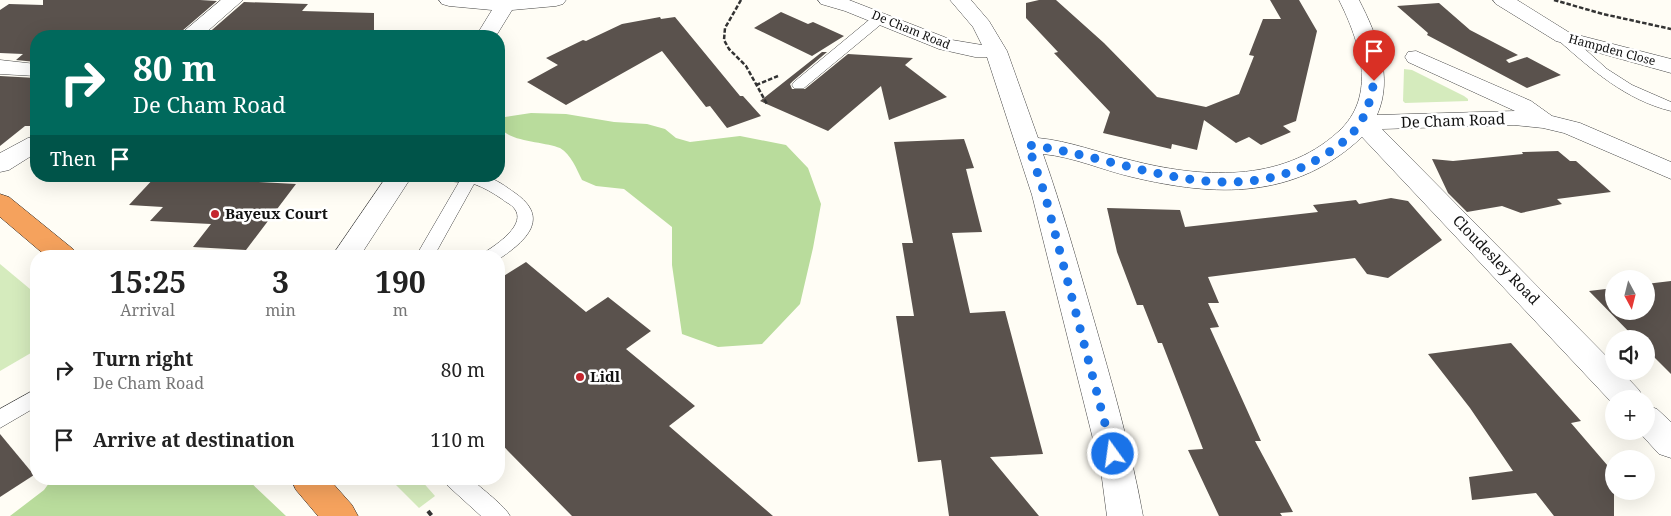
<!DOCTYPE html>
<meta charset="utf-8">
<style>
body{margin:0;font-family:"Noto Serif",serif;background:#f6f6f6;color:#222;height:100vh;display:flex;flex-direction:column;font-size:19px;white-space:nowrap}
*{box-sizing:border-box;margin:0}
p{font-size:16px;color:#767676}
.icon{flex:none;width:28px;height:28px;fill:none;stroke:currentColor;stroke-width:2;stroke-linecap:round;stroke-linejoin:round}
.map{position:relative;flex:1;overflow:hidden}
.drawer{position:absolute;left:30px;top:250px;width:475px;height:235px;display:flex;flex-direction:column;background:#fff;border-radius:20px;box-shadow:0 5px 20px #0002}
.drawer>*{flex:none}
.top-card{position:absolute;left:30px;top:30px;width:475px;height:152px;border-radius:20px;box-shadow:0 5px 20px #0002;background:#00695c;color:#fff;overflow:hidden}
.needle{width:32px;rotate:173deg}
.fabs{position:absolute;left:1605px;top:270px;display:grid;gap:10px}
.fabs a{display:grid;place-items:center;width:50px;height:50px;border-radius:50%;background:#fff;box-shadow:0 5px 20px #0002;font-size:25px}
.pin{position:absolute;display:grid;place-items:center;width:42px;height:42px;color:#fff;margin:-51px -21px;border-radius:50% 50% 50% 0;rotate:-45deg;box-shadow:0 0 5px #0007}
.pin .icon{rotate:45deg}
.me{position:absolute;width:55px;margin:-28px;rotate:346deg;stroke-linejoin:round;filter:drop-shadow(0 0 4px #0008)}
.turn{display:flex;align-items:center;gap:18px;height:105px;padding:0 20px;font-size:22px}
.turn .icon{width:65px;height:65px;stroke-width:2.5}
.turn b{display:block;font-size:35px;line-height:42px}
.then{display:flex;align-items:center;height:48px;padding:0 20px;background:#0003;gap:10px;font-size:19px}
.eta{display:flex;justify-content:space-evenly;align-items:center;height:85px;text-align:center}
.eta b{font-size:30px;font-weight:700;line-height:35px}
ul{padding:0;list-style:none}
li{display:flex;align-items:center;gap:15px;height:70px;padding:0 20px}
li div{flex:1}
li b{display:block;font-size:19px}
li em{font-style:normal}
.map>svg:first-child{display:block}
.green{fill:#d5ebbd}
.forest{fill:#b9dc9c}
.building{fill:#5a524d}
.lines{fill:none;stroke-linecap:round;stroke-linejoin:round}
.lane-casing{stroke:#444;stroke-width:1}
.street-casing{stroke:#444;stroke-width:1}
.highway-casing{stroke:#222;stroke-width:1}
.path-far1{stroke:#333;stroke-width:2.5;stroke-dasharray:4.5 2;stroke-linecap:butt}
.path{stroke:#333;stroke-width:4;stroke-dasharray:5.5 2.5;stroke-linecap:butt}
.lane{fill:#fff;fill-rule:evenodd}
.street{fill:#fff;fill-rule:evenodd}
.highway{fill:#f5a25d;fill-rule:evenodd}
.route{stroke:#1a73e8;stroke-width:9;stroke-dasharray:0 16.2}
.poi-dot{fill:#c4262e;stroke:#fff;stroke-width:2}
.labels{text-anchor:middle;stroke-width:5;stroke-linejoin:round;paint-order:stroke}
.far-street-label{font-size:12px;fill:#111;stroke:#fff}
.street-label{font-size:15px;fill:#111;stroke:#fff}
.poi-label{font-size:15px;font-weight:bold;fill:#111;stroke:#fff;text-anchor:start}
</style>
<div class="map">
<svg width="1671" height="516" viewBox="0 0 1671 516">
<rect width="100%" height="100%" fill="#fffdf5"/>
<g class="green">
<path d="M1404 69 1412 70 1464 96 1468 99V101L1405 103 1403 101Z"/>
<path d="M0 264 36 294V350L0 371Z"/>
<path d="M390 479H420L435 496 419 508Z"/>
</g>
<g class="forest">
<path d="M531 113 566 114 614 122 647 124 665 129 676 138 690 142 740 136 786 145 808 168 821 204 813 248 800 304 762 344 718 347 682 334 672 265V227L624 189 596 186 582 180C577 170 571 154 560 148 544 141 501 142 499 123L505 117Z"/>
<path d="M52 479H247L286 516H10L44 490Z"/>
</g>
<g class="building">
<path d="M43 0H200L217 1 182 31 178 36H36V62L16 60 23 54 0 53V10L9 4 43 5Z"/>
<path d="M1039 0H1056L1104 43 1157 97 1206 107 1239 94 1254 56 1249 55 1263 19H1281L1270 0H1299L1317 31 1296 121 1283 126 1291 132 1261 145 1249 137 1236 143 1204 120 1197 150 1172 144 1171 149 1103 133 1110 112 1054 53 1058 52 1026 18V3Z"/>
<path d="M244 2 308 4 302 11 374 13V36H205Z"/>
<path d="M1439 3 1470 30 1518 55 1506 60 1509 63 1527 57 1561 75 1527 88 1427 35 1428 33 1397 6Z"/>
<path d="M781 12 808 24 813 22 844 36 812 56 754 28Z"/>
<path d="M660 17 661 19 675 17 740 96H743L761 116 727 128 710 106 706 107 662 51 566 105 527 82 558 65 546 58 583 40 586 41 622 24Z"/>
<path d="M822 52H827L793 81 790 84 792 89H805L848 54 913 58 905 65 947 97 889 120 881 86 828 131 760 101Z"/>
<path d="M0 76 36 78V126H25L0 146Z"/>
<path d="M964 139 974 168 966 169 982 232 952 233 970 313 1005 311 1043 454 990 457 1039 516H949L941 460 918 462 896 316H914L902 243H913L894 142Z"/>
<path d="M1558 151 1570 161H1576L1611 192 1557 199 1562 204 1521 213 1502 206 1467 212 1448 193 1432 159 1453 161 1523 154 1522 152Z"/>
<path d="M156 176H207L205 179 296 184 246 250 193 247 211 224 150 221 163 207 129 205Z"/>
<path d="M1391 198 1408 201 1442 240 1388 278 1367 274 1355 258 1208 277 1219 303H1208L1219 327 1210 328 1261 441H1255L1293 512 1280 513 1282 516H1219L1188 450 1203 449 1162 343H1158L1143 305H1137L1117 252 1107 208 1180 210 1185 227 1318 212 1313 205 1356 200 1359 204Z"/>
<path d="M526 262 586 312 608 297 651 331 626 349 695 406 669 426 773 516H572L508 451 499 441V279Z"/>
<path d="M1671 281V374L1646 349V339H1636L1589 291 1614 288V311H1646V284Z"/>
<path d="M1511 343 1581 421 1571 423 1614 473V516H1554L1536 493 1472 500 1469 477 1513 471 1470 408 1428 354Z"/>
<path d="M0 434 34 475 0 497Z"/>
</g>
<g class="lines">
<g class="lane-casing">
<g id="lane">
<path d="M880 14 885 15 886 18 885 21 804 88H794L792 85 794 82 875 15Z"/>
<path d="M1563 33 1568 34 1607 69 1632 85 1671 102V111C1626 100 1592 70 1558 40L1556 37 1558 34Z"/>
<path d="M435 176C451 176 470 173 485 177 497 179 506 187 515 193 551 218 526 241 499 259V256H482L485 252C496 245 528 224 514 208 511 204 505 202 502 199 493 193 485 188 474 184L434 256H416L459 182 437 180Z"/>
<path d="M36 389V407L0 428V409Z"/>
<path d="M445 479H471C481 488 505 506 510 516H481L448 486Z"/>
</g>
</g>
<g class="street-casing">
<g id="street">
<path d="M221 0H243L202 36H180L183 32Z"/>
<path d="M439 0H566L563 4 556 6 512 10 496 36H476L492 10 449 6 442 4Z"/>
<path d="M818 0H849L952 40 982 45 973 27 950 0H971L989 21 1007 51 1038 138C1070 141 1099 153 1130 160 1200 178 1281 184 1338 132 1378 96 1360 42 1339 0H1359C1377 35 1394 77 1377 115L1515 111 1408 62 1405 57 1408 52 1416 51 1531 101 1552 116 1580 123 1671 162V179L1564 133 1543 128 1514 125 1382 129 1614 364V371H1621L1639 390 1644 399H1614V405L1362 137C1295 200 1216 197 1132 177 1102 170 1074 157 1043 154 1062 208 1077 262 1093 317 1112 383 1131 449 1143 516H1107L1101 471 1032 195 987 57H975L939 49 845 11 821 4Z"/>
<path d="M1493 0H1517L1570 33 1671 59V73L1556 41 1496 4Z"/>
<path d="M0 60 36 64V76L0 74Z"/>
<path d="M36 136V153L9 170 0 172V153L28 138Z"/>
<path d="M387 176H412L360 256H332Z"/>
<path d="M1646 405 1657 409 1671 422V458L1659 454 1638 431H1646Z"/>
</g>
</g>
<g class="highway-casing">
<g id="highway">
<path d="M0 194 9 197 73 249 77 256H46L0 217Z"/>
<path d="M291 479H329L352 505 358 516H318L296 490Z"/>
</g>
</g>
<g class="path-far1">
<path d="M741 0 725 28 724 40 729 49 746 66 767 104"/>
<path d="M1554 0 1603 14 1671 29"/>
<path d="M756 85 778 76"/>
</g>
<path class="path" d="M428 511 432 516"/>
<use href="#lane" class="lane"/>
<use href="#street" class="street"/>
<use href="#highway" class="highway"/>
</g>
<g class="lines">
<path class="route" d="M1113 454 1045 195 1028 145C1126 157 1229 215 1323 156 1357 135 1367 120 1374 81"/>
</g>
<g class="poi-dot">
<circle cx="215" cy="214" r="5"/>
<circle cx="580" cy="377" r="5"/>
</g>
<g class="labels">
<g class="far-street-label">
<text transform="translate(911 30) rotate(22)" y="4">De Cham Road</text>
<text transform="translate(1612 50) rotate(15)" y="4">Hampden Close</text>
</g>
<g class="street-label">
<text transform="translate(1453 121) rotate(-2)" y="5">De Cham Road</text>
<text transform="translate(1496 260) rotate(46)" y="5">Cloudesley Road</text>
</g>
<g class="poi-label">
<text x="225" y="219">Bayeux Court</text>
<text x="590" y="382">Lidl</text>
</g>
</g>
</svg>
<div class="fabs">
<a><svg class="needle" viewBox="-14 -14 28 28"><path d="M0-13l5 13h-10z" fill="#e53935"/><path d="M0 13l5-13h-10z" fill="#767676"/></svg></a>
<a><svg class="icon" aria-label="sound" viewBox="0 0 24 24"><path d="M4 9h4l5-4v14l-5-4H4zM17 9q2 3 0 6"/></svg></a>
<a>+</a>
<a>−</a>
</div>
<div class="pin" style="left:1374px;top:81px;background:#d93025"><svg class="icon" aria-label="arrive" viewBox="0 0 24 24"><path d="M6 21V4h12l-3 4 3 4H6"/></svg></div>
<svg class="me" style="left:1113px;top:454px" viewBox="-20 -20 40 40"><circle r="17" fill="#1a73e8" stroke="#fff" stroke-width="3"/><path d="M0-11L8 9 0 5-8 9z" fill="#fff"/></svg>
<div class="top-card">
<div class="turn"><svg class="icon" aria-label="right" viewBox="0 0 24 24"><path d="M7 20v-9h11M14 6l5 5-5 5"/></svg><div><b>80 m</b>De Cham Road</div></div>
<div class="then">Then<svg class="icon" aria-label="arrive" viewBox="0 0 24 24"><path d="M6 21V4h12l-3 4 3 4H6"/></svg></div>
</div>
<section class="drawer">
<div class="eta">
<div><b>15:25</b><p>Arrival</p></div>
<div><b>3</b><p>min</p></div>
<div><b>190</b><p>m</p></div>
</div>
<ul>
<li><svg class="icon" aria-label="right" viewBox="0 0 24 24"><path d="M7 20v-9h11M14 6l5 5-5 5"/></svg><div><b>Turn right</b><p>De Cham Road</p></div><em>80 m</em></li>
<li><svg class="icon" aria-label="arrive" viewBox="0 0 24 24"><path d="M6 21V4h12l-3 4 3 4H6"/></svg><div><b>Arrive at destination</b></div><em>110 m</em></li>
</ul>
</section>
</div>
